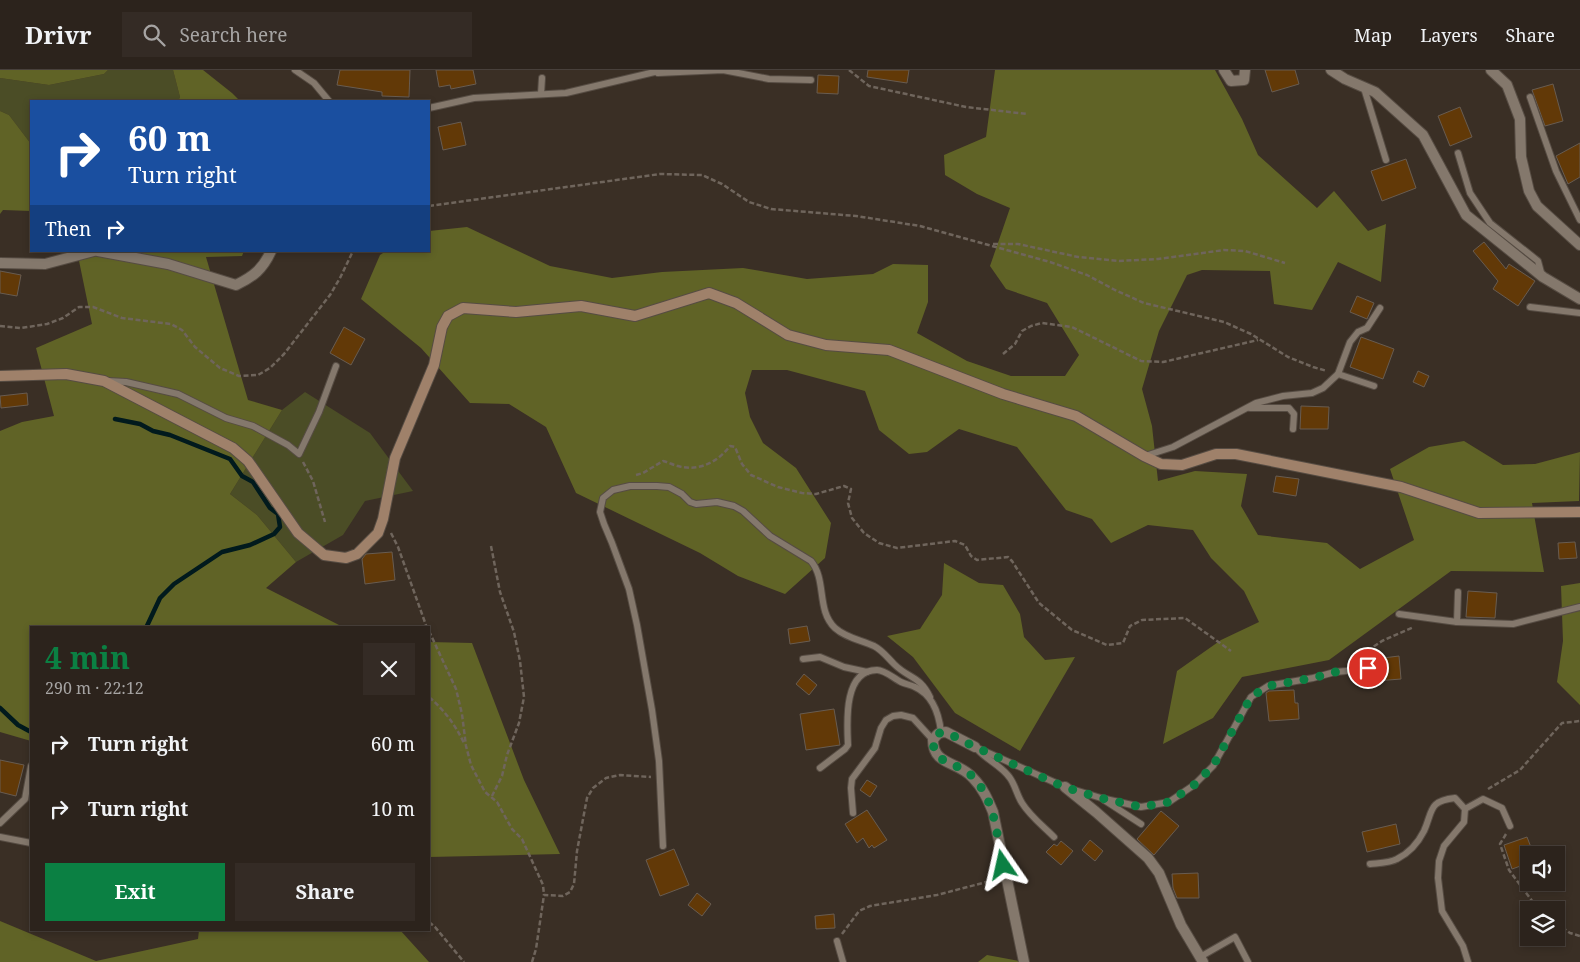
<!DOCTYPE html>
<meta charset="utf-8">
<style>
body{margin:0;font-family:"Noto Serif",serif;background:#342b25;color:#f1f3f6;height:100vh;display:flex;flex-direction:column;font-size:19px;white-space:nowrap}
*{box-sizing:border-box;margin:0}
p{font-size:16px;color:#a6a4a3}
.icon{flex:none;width:28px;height:28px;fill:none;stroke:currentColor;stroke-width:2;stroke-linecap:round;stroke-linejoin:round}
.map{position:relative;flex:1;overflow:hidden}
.sheet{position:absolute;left:30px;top:556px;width:400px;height:305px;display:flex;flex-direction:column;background:#2c231c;border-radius:0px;box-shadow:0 2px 8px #0003,0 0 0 1px #48403b}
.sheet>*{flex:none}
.guide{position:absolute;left:30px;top:30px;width:400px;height:152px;border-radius:0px;box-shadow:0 2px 8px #0003,0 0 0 1px #48403b;background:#1a4fa0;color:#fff;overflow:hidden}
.buttons{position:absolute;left:1520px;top:776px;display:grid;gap:10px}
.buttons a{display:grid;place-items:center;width:45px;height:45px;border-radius:0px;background:#2c231c;box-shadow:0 2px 8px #0003,0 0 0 1px #48403b;font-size:25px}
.pin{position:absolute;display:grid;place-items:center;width:42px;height:42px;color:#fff;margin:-21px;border:2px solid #fff;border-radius:50%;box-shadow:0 1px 5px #0007}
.me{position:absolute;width:55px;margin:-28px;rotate:349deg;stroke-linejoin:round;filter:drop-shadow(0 0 4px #0008)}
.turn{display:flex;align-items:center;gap:18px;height:105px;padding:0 15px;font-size:22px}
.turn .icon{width:65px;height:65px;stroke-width:2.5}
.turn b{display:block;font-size:35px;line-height:42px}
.then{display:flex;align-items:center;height:48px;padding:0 15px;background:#0003;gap:10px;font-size:19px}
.round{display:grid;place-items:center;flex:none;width:52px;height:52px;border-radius:0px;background:#342b25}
.overview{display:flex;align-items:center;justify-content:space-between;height:85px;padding:0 15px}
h1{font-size:30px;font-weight:700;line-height:38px;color:#0b8043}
.primary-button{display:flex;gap:10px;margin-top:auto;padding:10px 15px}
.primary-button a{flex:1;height:58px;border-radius:0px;background:#0b8043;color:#fff;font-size:20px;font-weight:700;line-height:58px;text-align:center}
.primary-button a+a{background:#342b25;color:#f1f3f6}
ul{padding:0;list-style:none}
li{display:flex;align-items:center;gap:15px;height:65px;padding:0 15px}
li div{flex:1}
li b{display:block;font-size:19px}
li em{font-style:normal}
header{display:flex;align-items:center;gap:30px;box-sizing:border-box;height:70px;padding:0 25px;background:#2c231c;border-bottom:1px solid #48403b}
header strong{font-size:24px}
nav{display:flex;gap:28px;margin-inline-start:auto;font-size:18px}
.search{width:350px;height:45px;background:#342b25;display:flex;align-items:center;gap:12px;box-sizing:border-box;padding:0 18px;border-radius:0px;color:#a6a4a3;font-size:19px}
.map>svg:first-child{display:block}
.green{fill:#4b4d26}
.forest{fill:#606326}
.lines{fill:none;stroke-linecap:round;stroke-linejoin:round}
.stream{stroke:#011a1d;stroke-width:4.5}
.building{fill:#623907;stroke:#685c51}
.lane-casing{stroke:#564c43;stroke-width:8}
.street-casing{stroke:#564c43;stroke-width:12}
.secondary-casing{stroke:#564c43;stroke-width:12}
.path{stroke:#6f655c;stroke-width:2.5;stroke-dasharray:5 2.5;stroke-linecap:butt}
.lane{stroke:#84786c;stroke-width:6}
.street{stroke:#84786c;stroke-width:10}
.secondary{stroke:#9f816a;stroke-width:10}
.route{stroke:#0b8043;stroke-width:9;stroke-dasharray:0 16.2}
</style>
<header>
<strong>Drivr</strong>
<div class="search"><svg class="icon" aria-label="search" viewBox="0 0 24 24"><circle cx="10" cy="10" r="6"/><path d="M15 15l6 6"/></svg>Search here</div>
<nav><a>Map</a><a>Layers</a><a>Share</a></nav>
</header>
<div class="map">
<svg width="1580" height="892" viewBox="0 0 1580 892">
<rect width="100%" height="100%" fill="#3a2f25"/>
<g class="green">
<path d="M108 0H173L180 27 178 31H31V74L9 45 0 41V8L49 15 104 4Z"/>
<path d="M305 322 370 363 413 421 365 431 343 465 296 492 257 445 230 424 282 340Z"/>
</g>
<g class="forest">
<path d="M0 0H108L104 4 49 15 0 8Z"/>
<path d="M173 0H203L232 23 240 31H178L180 27Z"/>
<path d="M995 0H1215L1242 49 1258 85 1317 138 1334 121 1368 161 1386 154 1381 212 1338 192 1312 240 1274 234 1270 201 1202 200 1187 205 1159 261 1142 319 1152 356 1158 411 1195 401 1247 404 1241 436 1258 465 1327 473 1360 499 1414 470 1390 399 1429 377 1464 371 1503 395 1535 394 1580 382 1579 431 1532 433 1544 502 1451 501 1329 590 1242 607 1213 648 1163 674 1177 601 1221 570 1259 552 1244 521 1211 488 1193 460 1148 455 1111 473 1092 449 1066 440 1017 377 959 359 927 382 909 384 879 360 865 321 787 300H752L745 323 750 347 763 373 796 398 831 453 825 488 785 524 738 506 700 483 576 423 546 357 509 334 470 333 421 278 361 229 380 185 386 181H429V161L467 157 550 196 612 208 662 202 743 198 807 209 873 204 893 194 928 195V232L917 263 967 291 1011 306H1065L1079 285 1047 233 1006 219 990 196 1010 138 977 124 945 105 944 85 986 67Z"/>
<path d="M0 41 9 45 31 74V141L3 140 0 144Z"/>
<path d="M77 181H244L242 186 206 187 248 330 282 340 230 424 257 445 296 492 266 518 343 557 31 558V671L0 662V361L22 352 54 346 36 278 92 254Z"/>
<path d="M944 493 979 513 1003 515 1020 544 1024 567 1045 590 1075 587 1020 681 955 643 913 587 887 566 920 559 942 525Z"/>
<path d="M1580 513V635L1557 612 1563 571 1561 516Z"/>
<path d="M429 572 472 573 524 710 560 784 429 787Z"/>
<path d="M0 851 96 891 198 869 199 860H400L429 892H0Z"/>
<path d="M987 885 1024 892H978Z"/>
</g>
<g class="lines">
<g class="stream">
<path d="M115 349 140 354 153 361 170 365 230 389 242 406 253 412 270 438 278 444 280 457 274 464 250 475 222 482 174 514 160 528 146 558"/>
<path d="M0 638 18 655 31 662"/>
</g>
</g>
<g class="building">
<path d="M340 0H410L409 27 382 26V22L337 15Z"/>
<path d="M436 0H473L476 14 451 19 450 15 439 17Z"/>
<path d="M868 0H909L907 13 867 7Z"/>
<path d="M1265 0H1295L1299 14 1272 22Z"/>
<path d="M818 5 839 6 838 24 817 23Z"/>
<path d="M1553 14 1563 51 1545 56 1532 20Z"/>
<path d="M1460 37 1472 67 1450 76 1438 46Z"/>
<path d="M461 52 466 75 443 80 438 57Z"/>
<path d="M1580 73V107L1568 114 1556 86Z"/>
<path d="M1406 89 1416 118 1382 131 1371 101Z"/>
<path d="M1484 172 1506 199 1509 194 1535 211 1518 236 1493 219 1498 211 1473 181Z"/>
<path d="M0 201 21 205 17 226 0 223Z"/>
<path d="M1357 226 1374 233 1367 249 1350 242Z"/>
<path d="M344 257 365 269 351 295 330 283Z"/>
<path d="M1361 267 1394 279 1383 309 1350 297Z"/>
<path d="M1418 301 1429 306 1424 317 1413 312Z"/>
<path d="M27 323 28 335 1 338 0 326Z"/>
<path d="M1301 336 1329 337 1328 359H1300Z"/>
<path d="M1276 406 1299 409 1296 426 1273 422Z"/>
<path d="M1575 472 1577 488 1559 489 1558 473Z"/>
<path d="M392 482 395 510 365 514 362 489 366 484Z"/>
<path d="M1468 521 1497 523 1495 548 1466 547Z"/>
<path d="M807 556 810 571 790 574 788 559Z"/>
<path d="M1399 586 1401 609 1376 611 1375 589Z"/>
<path d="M804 604 817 615 809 625 796 614Z"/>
<path d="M1294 620 1295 633H1298L1299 649 1269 651 1266 623 1269 621Z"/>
<path d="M834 639 840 675 806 680 800 644Z"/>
<path d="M0 690 24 695 16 726 0 722Z"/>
<path d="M867 710 877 716 870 727 860 720Z"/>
<path d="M867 740 887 770 874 778 872 775 869 778 863 768 857 773 845 754Z"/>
<path d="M1161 741 1179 756 1154 785 1137 769Z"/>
<path d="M1396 754 1400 774 1367 782 1362 762Z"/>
<path d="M1527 767 1534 785H1529V793L1512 799 1504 775Z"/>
<path d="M1090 770 1103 781 1095 791 1082 780Z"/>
<path d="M1061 771 1073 781 1061 795 1046 782 1054 774 1057 776Z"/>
<path d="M674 779 689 815 660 826 646 790Z"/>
<path d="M1198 803 1199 828H1177L1173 818 1172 804Z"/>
<path d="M697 823 711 834 702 846 688 835Z"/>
<path d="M834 844 835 858 816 859 815 846Z"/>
</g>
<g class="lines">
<g class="lane-casing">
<g id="lane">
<path d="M295 0 314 13 329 31"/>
<path d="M658 3 723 0 769 9 811 10"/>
<path d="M1364 18 1386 90"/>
<path d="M541 24 542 8"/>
<path d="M1530 27 1556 101 1580 150"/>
<path d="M429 38 474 28 566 23 663 0"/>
<path d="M1458 83 1470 123 1490 153 1538 191 1542 206"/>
<path d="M1530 237 1580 243"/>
<path d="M1338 304 1374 316"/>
<path d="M108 311 126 312 178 324 226 348 253 356 288 375 299 384 319 342 336 296"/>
<path d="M1250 338H1289L1294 344 1293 359"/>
<path d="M1145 386 1173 377 1256 333 1283 326 1312 323 1323 318 1338 304 1350 272 1358 262 1367 258 1380 238"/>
<path d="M1399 544 1457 552 1513 554 1580 537"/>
<path d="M1457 552 1458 522"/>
<path d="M803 589 820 587 844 597 867 602"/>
<path d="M975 677 1065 717 1101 728 1141 737 1169 732 1194 715 1213 696 1251 627 1268 616 1313 608 1335 602 1368 599"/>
<path d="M978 680C987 690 1002 696 1010 708 1015 715 1017 725 1022 733 1030 746 1043 756 1054 767"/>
<path d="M820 698 845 679 848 675C847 653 843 600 877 600 885 600 893 608 901 612 905 614 911 615 915 617 933 625 939 644 941 662"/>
<path d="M1104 730 1141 754"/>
<path d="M1465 739 1483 729 1502 738 1510 756"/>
<path d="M853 743 851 718 852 709 875 678 881 658 886 650 893 646 901 645 913 648 933 670"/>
<path d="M0 753 25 729 31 696"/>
<path d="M0 767 31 773"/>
<path d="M663 776 659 691 652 640 637 555 629 519 612 473 604 454 600 442 603 428 613 420 630 416H657L669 417 682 424 690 432 696 434 717 432 734 436 743 441 770 466 811 491C827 510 816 540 835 558 846 568 861 570 874 576 882 580 887 587 894 594 909 609 919 605 930 627"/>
<path d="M1370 794C1379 793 1390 793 1397 789 1409 783 1418 773 1424 761 1433 741 1428 731 1455 728L1465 739 1464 752 1444 776 1439 791 1438 808 1442 841 1463 876 1468 892"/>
<path d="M837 871 843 892"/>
<path d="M1200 887 1235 867 1248 892"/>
</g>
</g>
<g class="street-casing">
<g id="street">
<path d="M1224 0 1231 11 1244 10 1245 0"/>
<path d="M1331 0 1345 9 1375 22 1423 65 1466 145 1543 207 1580 229"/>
<path d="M1491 0 1507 15 1520 49 1521 87 1529 121 1537 136 1580 175"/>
<path d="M98 181 168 194 236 215C253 207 263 199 271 181"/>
<path d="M0 193 45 194 94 181"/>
<path d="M975 677 946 662C939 662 937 664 933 670 933 696 959 691 973 708 983 718 988 730 993 742L1024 892"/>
<path d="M1065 717 1096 742 1148 788 1159 803 1181 855 1203 892"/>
</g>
</g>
<g class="secondary-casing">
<path id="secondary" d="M0 306 66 304 104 311 233 378 248 391 298 463 324 485 346 488 357 484 378 463 383 449 395 388 434 295 442 257 448 246 463 238 516 242 581 236 635 246 709 223 736 233 788 265 826 275 889 280 1003 324 1076 346 1144 386 1161 394 1182 395 1216 384H1236L1401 417 1479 443 1580 442"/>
</g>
<g class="path">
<path d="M849 0 869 16 966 37 1027 44"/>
<path d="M429 136 660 104 702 105 722 114 749 132 771 139 856 146 920 156 1050 192 1087 205 1115 220 1144 233 1224 252 1251 264 1288 287 1313 297 1327 301"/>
<path d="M993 174H1018L1078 187 1119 191 1158 189 1224 180 1245 181 1285 193"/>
<path d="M0 256 21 258 47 254 63 248 79 237H93L122 248 171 254 182 260 195 277 220 298 239 306 258 305 270 298 284 284 330 225 340 208 353 181"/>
<path d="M1003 284 1015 274 1022 261 1031 256 1042 253 1072 257 1141 291 1163 292 1258 270"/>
<path d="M303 392 313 411 325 452"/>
<path d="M636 405 643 403 663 391C668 392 673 395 678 396 698 402 718 392 730 376L735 377 742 394 751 405 778 417 802 423 816 424 844 416 851 419 848 433 852 448 864 463 879 473 897 478 955 471 965 475 971 486 977 490 1008 487 1012 491 1039 533 1072 560 1107 575 1123 573 1130 556 1142 550 1185 548 1231 581"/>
<path d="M391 463 398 477 427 558"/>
<path d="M491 476 500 522 514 562 520 591 524 627 519 653 507 685 502 706 492 726"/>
<path d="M429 561 456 619 462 644 466 676 471 695 485 722 497 732 512 759 522 769 543 815 544 825"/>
<path d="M1355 589 1382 571 1414 557"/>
<path d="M429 627C445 641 454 653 464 673"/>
<path d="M1488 719 1520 700 1562 653 1580 651"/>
<path d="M1506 764 1500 774 1509 800 1539 840"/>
<path d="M429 852 435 857 464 892"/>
<path d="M1556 853 1570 863 1580 866"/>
<path d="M842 864 859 841 870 836 937 825 994 810"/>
<path d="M532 892 536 879 544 825 563 826 570 822 574 814 577 781 587 728 593 718 606 708 620 705 651 707"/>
</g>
<use href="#lane" class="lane"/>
<use href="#street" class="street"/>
<use href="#secondary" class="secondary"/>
</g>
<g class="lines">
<path class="route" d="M1003 795C996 764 996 732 973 707 958 691 933 696 933 670 937 664 939 662 946 662L975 677 1064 717 1101 728 1141 737 1169 732 1194 715 1213 696 1251 627 1268 616 1313 608 1335 602 1368 598"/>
</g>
</svg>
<div class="buttons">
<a><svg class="icon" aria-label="sound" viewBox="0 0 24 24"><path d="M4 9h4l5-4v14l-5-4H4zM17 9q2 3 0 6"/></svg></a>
<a><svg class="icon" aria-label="layers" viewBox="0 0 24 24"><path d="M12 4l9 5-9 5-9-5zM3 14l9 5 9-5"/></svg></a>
</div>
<div class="pin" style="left:1368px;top:598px;background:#d93025"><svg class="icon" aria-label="arrive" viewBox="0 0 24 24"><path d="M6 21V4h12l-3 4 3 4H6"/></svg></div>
<svg class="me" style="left:1003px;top:795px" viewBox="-20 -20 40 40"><path d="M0-17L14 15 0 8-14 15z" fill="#0b8043" stroke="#fff" stroke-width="4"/></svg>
<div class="guide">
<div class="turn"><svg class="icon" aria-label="right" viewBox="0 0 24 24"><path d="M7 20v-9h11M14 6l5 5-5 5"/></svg><div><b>60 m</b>Turn right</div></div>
<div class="then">Then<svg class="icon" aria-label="right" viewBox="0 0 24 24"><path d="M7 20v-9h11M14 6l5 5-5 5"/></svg></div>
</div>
<section class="sheet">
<div class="overview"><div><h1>4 min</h1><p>290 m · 22:12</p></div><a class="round"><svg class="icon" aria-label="close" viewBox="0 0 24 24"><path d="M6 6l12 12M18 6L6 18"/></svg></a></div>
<ul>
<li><svg class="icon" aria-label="right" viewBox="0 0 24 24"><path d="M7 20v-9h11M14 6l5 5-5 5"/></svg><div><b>Turn right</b></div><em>60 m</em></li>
<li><svg class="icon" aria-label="right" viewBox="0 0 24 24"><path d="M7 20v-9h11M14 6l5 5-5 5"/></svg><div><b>Turn right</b></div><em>10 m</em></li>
</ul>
<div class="primary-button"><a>Exit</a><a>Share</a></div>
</section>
</div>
